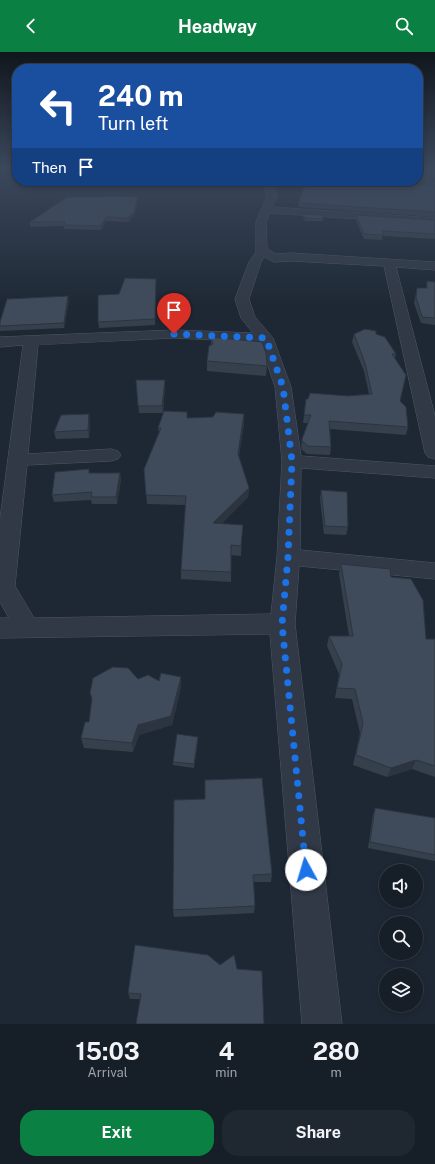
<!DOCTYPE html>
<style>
body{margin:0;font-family:"Public Sans",sans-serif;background:#1f2730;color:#f1f3f6;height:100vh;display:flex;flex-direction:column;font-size:15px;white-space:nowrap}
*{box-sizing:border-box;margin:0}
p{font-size:13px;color:#9ea2a8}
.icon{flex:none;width:22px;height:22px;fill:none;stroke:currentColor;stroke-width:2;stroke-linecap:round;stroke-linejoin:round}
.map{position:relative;height:972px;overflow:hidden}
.sheet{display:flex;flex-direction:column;background:#161e28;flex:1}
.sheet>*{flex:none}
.hud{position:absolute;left:12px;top:12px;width:411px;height:122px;border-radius:16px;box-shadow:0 2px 6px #0003,0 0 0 1px #353c45;background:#1a4fa0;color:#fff;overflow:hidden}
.controls{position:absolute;left:379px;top:812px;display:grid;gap:8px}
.controls a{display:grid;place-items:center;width:44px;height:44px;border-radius:50%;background:#161e28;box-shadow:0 2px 6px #0003,0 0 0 1px #353c45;font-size:20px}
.pin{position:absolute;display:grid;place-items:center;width:34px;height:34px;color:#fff;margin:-41px -17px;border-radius:50% 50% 50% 0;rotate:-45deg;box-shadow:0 0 4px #0007}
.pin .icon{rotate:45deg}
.me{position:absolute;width:44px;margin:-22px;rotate:354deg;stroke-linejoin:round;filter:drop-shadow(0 0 3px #0008)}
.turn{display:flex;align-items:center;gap:14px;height:84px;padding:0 20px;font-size:18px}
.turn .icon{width:52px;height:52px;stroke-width:2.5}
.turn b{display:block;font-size:28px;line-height:34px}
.then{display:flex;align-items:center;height:38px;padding:0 20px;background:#0003;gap:8px;font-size:15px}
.eta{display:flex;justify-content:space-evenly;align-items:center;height:68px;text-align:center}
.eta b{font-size:24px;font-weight:700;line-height:28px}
.primary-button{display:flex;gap:8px;margin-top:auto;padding:8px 20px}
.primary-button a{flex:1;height:46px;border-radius:16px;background:#0b8043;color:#fff;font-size:16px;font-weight:700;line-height:46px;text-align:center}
.primary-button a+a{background:#1f2730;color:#f1f3f6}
header{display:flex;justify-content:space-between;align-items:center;height:52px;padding:0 20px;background:#0b8043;color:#fff;font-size:18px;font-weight:700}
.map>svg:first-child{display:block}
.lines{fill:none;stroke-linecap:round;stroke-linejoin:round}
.minor-casing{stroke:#4f5764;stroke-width:1}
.minor{fill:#313946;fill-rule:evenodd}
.wall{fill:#36404d}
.shaded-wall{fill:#2c343f}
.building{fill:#3f4a5a;stroke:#2c343f}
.route{stroke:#1a73e8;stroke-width:7;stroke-dasharray:0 12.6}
</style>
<header><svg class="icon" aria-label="back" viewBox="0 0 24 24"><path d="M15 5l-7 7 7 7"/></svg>Headway<svg class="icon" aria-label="search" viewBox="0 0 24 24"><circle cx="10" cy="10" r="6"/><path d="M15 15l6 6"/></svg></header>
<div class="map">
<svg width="435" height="972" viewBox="0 0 435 972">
<rect width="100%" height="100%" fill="#1e2835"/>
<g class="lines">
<g class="minor-casing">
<g id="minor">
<path d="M263 129H273L277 144 272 155 435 166V172L270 161 266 170 267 197 276 202 291 201 435 210V218L396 215 435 364V407L428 405 425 401 384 214 291 209 274 210 264 205 261 210 249 247 255 265 273 286 291 335 301 404 435 414V426L301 416 300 498 435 511V527L299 514 295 572 342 972H302L270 582 0 586V566H9L0 550V467L23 293 0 295V285L174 278 253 281 241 266 235 247 249 210 256 200V170L267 144ZM174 286 260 290 275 335 282 409 277 505 271 562 34 566 15 534 27 413 111 409 118 407 121 403 118 399 111 397 28 402 38 293Z"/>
<path d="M372 129H410L435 131V137L377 132Z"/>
</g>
</g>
<use href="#minor" class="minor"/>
</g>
<g class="wall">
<path d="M418 117H435V126H431L430 129H418Z"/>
<path d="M435 137V165L299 155 298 153 299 148Z"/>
<path d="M138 145V149L134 164 129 170 106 169 101 178 64 177V174L30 175V170Z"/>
<path d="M303 162 323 167V169H305L303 165Z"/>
<path d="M356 163 435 168V187L382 184V188L364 187 356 168Z"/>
<path d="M427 229 435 230V273L421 271 414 251 417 236H426Z"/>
<path d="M156 232 155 273 99 276 98 270 119 242Z"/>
<path d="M69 249 64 276 0 279V274Z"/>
<path d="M354 282H376L396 302 395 307 400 349 408 375 406 383 330 377 331 395 330 403 307 402 302 398 301 395 302 387 308 371H303L306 347 369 342 364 319 352 290Z"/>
<path d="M211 285 267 314 266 324 207 319V309L211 293Z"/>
<path d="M136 328 165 335 163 361H139Z"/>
<path d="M244 362V372L239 404 249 436 248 445 222 471 242 482 241 504 231 503V530L181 527V518L186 453 147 452 144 417 159 381 158 376 188 366 213 365Z"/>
<path d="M90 369 89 386 56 387 54 380Z"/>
<path d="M89 421H120L121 428 117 452H92L91 448 54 450 52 443Z"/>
<path d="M321 438 348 475 346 483 324 482 320 446Z"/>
<path d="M341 512 391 525 426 587H435V725L412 717 387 725 353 713 360 681 352 647 335 646 339 622 327 594 329 584H349L339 522Z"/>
<path d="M181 625V635L172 673 139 683 133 700 84 696 81 686 89 670 92 649 90 641 138 627 159 629Z"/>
<path d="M198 688 194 716 173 713V710Z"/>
<path d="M174 748 272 822 271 830H254L255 854 254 861 174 865 173 858Z"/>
<path d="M375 756 435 766V809L368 796 373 762Z"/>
<path d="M220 913 237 917 140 947H130L128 941Z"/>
</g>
<g class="shaded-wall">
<path d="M138 145V149L134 164 129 170 128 166Z"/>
<path d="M106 165V169L101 178V174Z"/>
<path d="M68 244 69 249 64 276V271Z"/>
<path d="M165 328V335L163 361 162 354Z"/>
<path d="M89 362 90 369 89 386 88 378Z"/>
<path d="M244 362V372L238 411V402Z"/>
<path d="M120 421 121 428 117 452 116 445Z"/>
<path d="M249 436 248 445 213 480V471Z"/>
<path d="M181 625V635L172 673 139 683 133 700 132 691 138 673Z"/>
<path d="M198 685V688L194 716V712Z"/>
<path d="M416 708 412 717 387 725 391 716Z"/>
</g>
<g class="building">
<path d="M418 117H435V122H430L431 125 418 124Z"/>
<path d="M307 129H378L434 134 435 137V160L300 151 299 148Z"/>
<path d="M107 144 138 145 134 160 128 166 106 165 101 174 64 173 65 170H30L67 145H105Z"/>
<path d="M303 162 323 163V167L305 166Z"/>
<path d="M356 163 435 168V182L383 179V183L364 182Z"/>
<path d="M125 226 156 227 155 267 98 270V243L119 242Z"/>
<path d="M427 229 435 230V266L422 265 416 245 417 236H427Z"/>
<path d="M68 244 64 271 0 274V270L7 247Z"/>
<path d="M365 277 376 279V282L385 285 396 302H392L406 323 400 349 406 355 408 375 329 369 331 395 308 394 302 389V387L311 363H304L306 347H308L310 341 348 344 372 342 365 311 354 282Z"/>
<path d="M211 285 262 290 266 301 267 314 207 309 209 294 213 292Z"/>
<path d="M136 328H165L162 354H138Z"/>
<path d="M164 359 187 360V366L213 365 216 360 244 362 238 402 249 436 213 471 243 473 241 494 231 493V520L181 518 186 444 146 443 144 417 161 376H158Z"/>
<path d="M89 362 88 378 54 380 61 363Z"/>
<path d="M89 417V421H120L116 445H91L92 440 52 443 55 420Z"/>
<path d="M321 438 347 440 348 475 325 474Z"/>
<path d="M341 512 390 517 391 525 411 527 423 548 426 587H435V714L416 708 391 716 356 703 363 671 355 637 337 636 342 612 329 584H353Z"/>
<path d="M113 615 128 616 138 627 148 623 159 629 161 621 181 625 171 664 138 673 132 691 81 686 85 670H89L92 646 90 641 93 626Z"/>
<path d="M177 682 198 685 194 712 173 710Z"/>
<path d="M262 726 272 822 253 823 255 854 173 858 174 748 205 747V728Z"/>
<path d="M375 756 435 766V803L370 790Z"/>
<path d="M135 893 208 903 220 913 234 903 237 917 262 919 264 972H136L141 942 128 941Z"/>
</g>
<linearGradient id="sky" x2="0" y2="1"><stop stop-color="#10161d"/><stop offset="0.46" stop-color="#3b485c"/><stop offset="1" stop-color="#3b485c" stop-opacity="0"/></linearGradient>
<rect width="435" height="253" fill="url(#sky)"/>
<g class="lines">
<path class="route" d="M174 282 266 286 283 335 292 409 288 505 282 572 306 818"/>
</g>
</svg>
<div class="controls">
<a><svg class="icon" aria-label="sound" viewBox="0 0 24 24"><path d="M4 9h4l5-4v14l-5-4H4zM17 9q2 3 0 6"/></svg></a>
<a><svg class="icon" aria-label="search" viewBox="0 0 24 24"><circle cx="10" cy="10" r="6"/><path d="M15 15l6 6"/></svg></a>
<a><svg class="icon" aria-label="layers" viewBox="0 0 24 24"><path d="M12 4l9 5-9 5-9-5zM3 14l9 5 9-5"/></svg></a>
</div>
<div class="pin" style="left:174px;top:282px;background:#d93025"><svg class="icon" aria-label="arrive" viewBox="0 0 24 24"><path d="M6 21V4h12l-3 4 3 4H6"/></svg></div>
<svg class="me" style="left:306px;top:818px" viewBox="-20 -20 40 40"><circle r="19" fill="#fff"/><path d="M0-13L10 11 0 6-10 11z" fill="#1a73e8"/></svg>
<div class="hud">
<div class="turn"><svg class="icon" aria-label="left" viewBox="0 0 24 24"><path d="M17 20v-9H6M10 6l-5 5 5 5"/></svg><div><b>240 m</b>Turn left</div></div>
<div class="then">Then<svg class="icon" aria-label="arrive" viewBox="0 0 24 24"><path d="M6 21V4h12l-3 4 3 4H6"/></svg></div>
</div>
</div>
<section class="sheet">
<div class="eta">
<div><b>15:03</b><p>Arrival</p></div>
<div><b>4</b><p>min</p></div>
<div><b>280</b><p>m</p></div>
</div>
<div class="primary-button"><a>Exit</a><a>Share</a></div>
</section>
